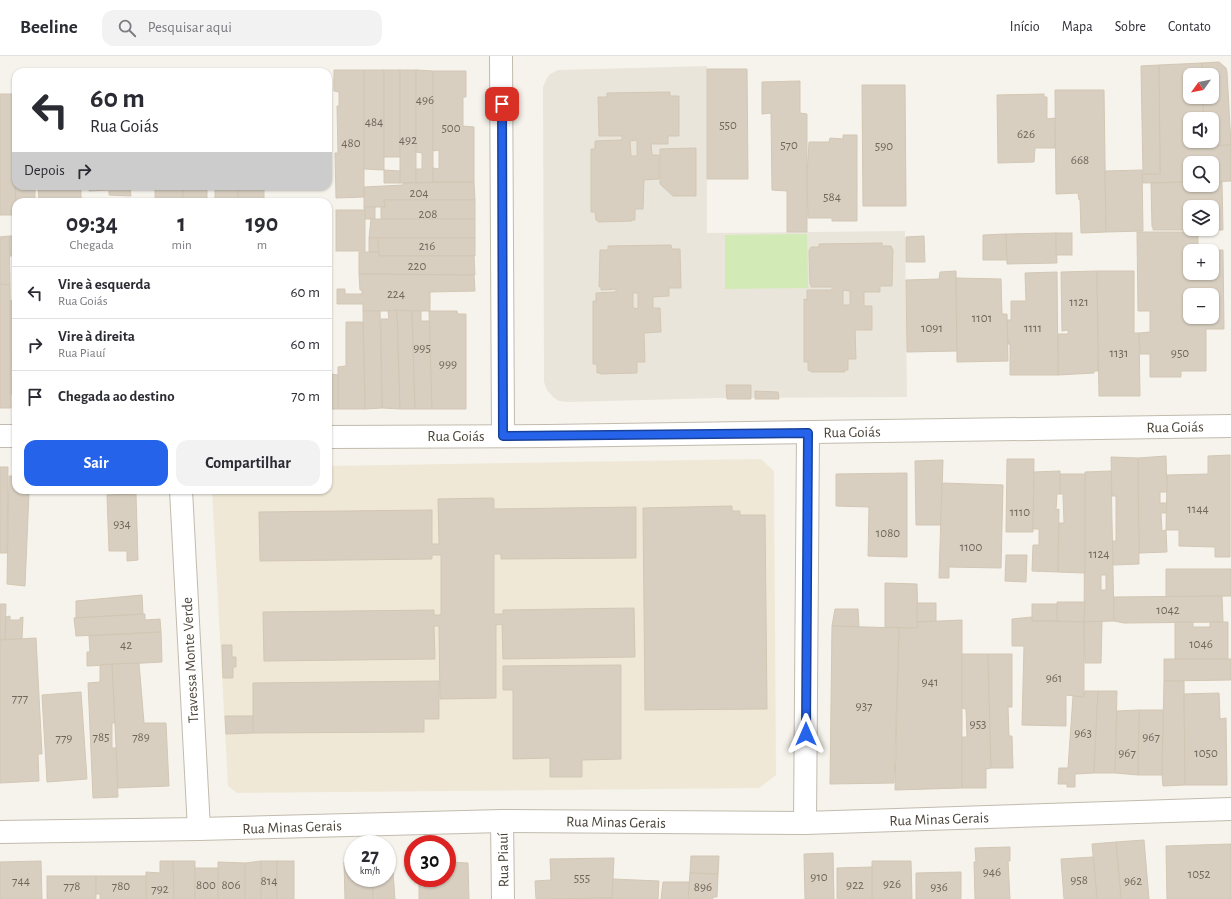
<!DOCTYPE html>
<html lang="pt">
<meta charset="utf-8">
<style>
body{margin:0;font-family:"Alegreya Sans",sans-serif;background:#f2f2f3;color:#2b2b33;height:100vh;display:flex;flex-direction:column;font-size:15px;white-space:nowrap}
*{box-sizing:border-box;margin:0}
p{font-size:13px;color:#7c7c81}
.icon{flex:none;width:22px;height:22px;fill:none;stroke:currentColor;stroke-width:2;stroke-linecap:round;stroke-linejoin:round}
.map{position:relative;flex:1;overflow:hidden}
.sheet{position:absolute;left:12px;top:142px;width:320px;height:296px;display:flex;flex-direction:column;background:#fff;border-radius:12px;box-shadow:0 1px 3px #0004}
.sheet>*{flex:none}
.banner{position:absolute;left:12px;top:12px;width:320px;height:122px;border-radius:12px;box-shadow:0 1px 3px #0004;background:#fff;color:#2b2b33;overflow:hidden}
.needle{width:26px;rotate:237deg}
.tools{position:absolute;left:1183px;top:12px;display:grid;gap:8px}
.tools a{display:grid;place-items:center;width:36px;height:36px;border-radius:8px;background:#fff;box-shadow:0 1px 3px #0004;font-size:20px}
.speed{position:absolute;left:344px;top:779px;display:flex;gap:8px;font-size:20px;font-weight:700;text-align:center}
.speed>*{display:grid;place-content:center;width:52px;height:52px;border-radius:50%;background:#fff;box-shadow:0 1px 3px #0004;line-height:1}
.speed small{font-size:10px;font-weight:400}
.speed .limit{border:6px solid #d22;background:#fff;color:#111}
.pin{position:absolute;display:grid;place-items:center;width:34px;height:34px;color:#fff;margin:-17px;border-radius:8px;box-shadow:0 2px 6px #0006}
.me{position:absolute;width:44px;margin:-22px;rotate:0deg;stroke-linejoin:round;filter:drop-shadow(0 0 3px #0008)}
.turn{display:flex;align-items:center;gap:14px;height:84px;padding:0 12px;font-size:18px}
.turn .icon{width:52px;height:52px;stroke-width:2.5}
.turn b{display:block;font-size:28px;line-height:34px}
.then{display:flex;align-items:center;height:38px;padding:0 12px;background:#0003;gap:8px;font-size:15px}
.eta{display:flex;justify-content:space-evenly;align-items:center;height:68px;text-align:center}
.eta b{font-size:24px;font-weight:700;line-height:28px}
.primary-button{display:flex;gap:8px;margin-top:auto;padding:8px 12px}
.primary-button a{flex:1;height:46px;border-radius:12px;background:#2563eb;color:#fff;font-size:16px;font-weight:700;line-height:46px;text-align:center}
.primary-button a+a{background:#f2f2f3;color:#2b2b33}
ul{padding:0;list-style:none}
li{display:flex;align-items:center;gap:12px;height:52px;padding:0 12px;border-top:1px solid #e1e1e2}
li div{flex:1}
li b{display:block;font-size:15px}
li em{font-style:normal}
header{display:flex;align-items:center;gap:24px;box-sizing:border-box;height:56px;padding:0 20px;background:#fff;border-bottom:1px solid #e1e1e2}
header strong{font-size:19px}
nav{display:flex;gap:22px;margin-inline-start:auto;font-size:14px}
.search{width:280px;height:36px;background:#f2f2f3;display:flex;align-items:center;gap:10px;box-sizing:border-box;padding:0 14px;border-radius:12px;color:#7c7c81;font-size:15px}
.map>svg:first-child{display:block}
.residential{fill:#eae5da}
.education{fill:#efe8d6}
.green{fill:#d2eab5}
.building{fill:#d8cfc1;stroke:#d3c7b4;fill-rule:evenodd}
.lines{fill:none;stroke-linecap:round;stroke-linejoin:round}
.minor-casing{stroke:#c2bbae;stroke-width:24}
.minor{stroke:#fff;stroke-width:22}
.route-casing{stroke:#184099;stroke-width:10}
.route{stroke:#2563eb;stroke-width:7}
.labels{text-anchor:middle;stroke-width:3;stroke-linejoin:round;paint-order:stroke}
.number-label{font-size:13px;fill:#6e675b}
.street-label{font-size:15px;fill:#4b4439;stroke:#fff}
</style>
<header>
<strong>Beeline</strong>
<div class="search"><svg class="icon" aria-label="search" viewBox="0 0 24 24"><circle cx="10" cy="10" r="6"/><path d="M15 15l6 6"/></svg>Pesquisar aqui</div>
<nav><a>Início</a><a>Mapa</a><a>Sobre</a><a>Contato</a></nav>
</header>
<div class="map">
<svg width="1231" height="843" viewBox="0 0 1231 843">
<rect width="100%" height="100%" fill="#f6f3ec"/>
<path class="residential" d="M707 10V177L905 175 907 341 720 342 567 346 559 345 553 341 547 334 544 326 543 31 547 22 550 18 558 14Z"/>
<path class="education" d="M761 403 774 415 776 719 759 732 237 737 228 730 212 434H328V410Z"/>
<path class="green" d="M807 178 808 232 725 233V179Z"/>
<g class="building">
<path d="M1219 6 1226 12 1227 16 1231 89 1204 90V85H1212V63H1203V41H1212V19H1202V7Z"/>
<path d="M1202 7V19H1190V41H1203V63H1190V85H1204V90L1231 89V125L1212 126V107H1190V126L1142 127 1143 118H1160L1159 9Z"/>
<path d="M1159 9 1160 118H1143L1141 10Z"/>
<path d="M707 13H747L748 123H707Z"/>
<path d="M293 14V16H237V15Z"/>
<path d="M334 14H364V141L336 142 335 97H338L337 50H339V36L334 35Z"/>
<path d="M364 14H384V114L364 113Z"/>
<rect x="384" y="14" width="16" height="87"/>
<rect x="400" y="14" width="16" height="113"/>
<path d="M416 14 433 15V126L416 127V113H422V97L416 96Z"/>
<rect x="214" y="15" width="23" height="1"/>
<path d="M433 15H466V41H463V70L474 71V126H433V112L439 113V94L433 95Z"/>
<path d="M800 25V57L807 58V176H787V135L772 134 771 57 762 58V26Z"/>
<path d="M862 29H905L906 150H863Z"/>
<path d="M1055 34H1104L1106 176 1081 177 1080 143 1079 144 1078 137 1056 138Z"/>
<path d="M670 36V40H679V80H668V88H651L652 99H659V123L644 124 643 153H635V164H632V165L599 166 596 164 595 156H591V93H595V85L622 84V80H599L598 41H607V37ZM637 84V100H631L630 85Z"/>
<path d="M0 38H14L16 159H0Z"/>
<path d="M14 38H16V130H35V146H16V165Z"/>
<path d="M1044 38V41H1047V63L1055 62V92H1035L1034 106 998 107 997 39Z"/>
<path d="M843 79H857V165H832V162H808L807 119 809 86H829L830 82 843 83Z"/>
<path d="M696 92V140H673L660 128V93Z"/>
<path d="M384 114 400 115V127H384Z"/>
<path d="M1142 114 1143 175 1106 176 1105 115Z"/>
<path d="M474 126 475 144H384L385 151H364V131L403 129V127Z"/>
<path d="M1190 126V129H1212V126H1222L1223 174H1153V171H1152L1151 127ZM1190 151H1212V173H1190Z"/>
<path d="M38 130H81V146H39Z"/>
<path d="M89 130H130L131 140 109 139V134L89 135Z"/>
<rect x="155" y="130" width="28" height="16"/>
<path d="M183 130H207V143H215V130H238V146H183Z"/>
<rect x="238" y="130" width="26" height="16"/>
<path d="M384 144H475V163H381V151H385Z"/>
<path d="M364 151H375V163H365Z"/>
<rect x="336" y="154" width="29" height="41"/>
<path d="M371 163H475V182H369Z"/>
<path d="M1137 176H1198V195L1223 194 1224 273H1206V315H1181V321H1150V298H1140L1139 277 1150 276V255H1138ZM1190 195H1212V217H1190ZM1190 239H1212V261H1190Z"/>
<path d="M1056 177 1057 207 1007 208 1006 178Z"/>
<rect x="1056" y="177" width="16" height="22"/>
<path d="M1006 178 1007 204H983V179Z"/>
<path d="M9 180H16V200H10Z"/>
<path d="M9 180 10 229 0 228V181Z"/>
<path d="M924 180 925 206H906V181Z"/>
<path d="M369 182H378L379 196H369Z"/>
<path d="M378 182H475V200H379Z"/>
<path d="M882 187V190H891L893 194 892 230H880V236H864V250H872V274H855L856 303H848V314H844L845 316H811V315L808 314V306H804V243L807 244V234H832V231H811V228H810L809 195 811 191H819V188ZM843 234 850 235V249H843Z"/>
<path d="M671 189 672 193H680L681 232H669V240L653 241V252H660L661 276 644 277 645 306H637V317L600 318V317H597V308H593V245H596V237L616 236V233L601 234V230L599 231 600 194H608V190ZM633 237H638V253L633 252Z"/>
<path d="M359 196H379V200H474L475 219 359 218Z"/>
<path d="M956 215 957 295 907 296 906 224 939 223 940 216Z"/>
<path d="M1097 215 1098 315H1094V317L1058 319V278H1068V274L1062 275 1061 216Z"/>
<path d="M1097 215H1134V277H1139L1140 340H1099Z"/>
<path d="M1057 216 1058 319H1010V288H1008L1007 264H1011V245H1026L1025 217Z"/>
<path d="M359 218 474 219 475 235 430 236V255H363V248H337V233H345V238H362V234H360Z"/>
<path d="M956 222 1001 223 1002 258H1007L1008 305 957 306Z"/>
<path d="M0 228 10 229 11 352H0Z"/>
<path d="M16 244V338H10V245Z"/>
<path d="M397 254 400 353 382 352 381 263H389L388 255Z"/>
<path d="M397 254 412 255 415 353H400Z"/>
<path d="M363 255H380L382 352 365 353Z"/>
<path d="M412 255H421V265H430L432 353H415Z"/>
<path d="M429 255H457L458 258H466V353H432Z"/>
<path d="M346 266H363L365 353H338V311L346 310Z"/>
<path d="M328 269 329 277H331V318L338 319V353H328Z"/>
<path d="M726 329H751V343H727Z"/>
<path d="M755 335 778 336 779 343H755Z"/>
<path d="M1230 399V501H1215V491L1179 490V474H1166L1167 419 1208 418V400Z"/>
<path d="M1166 400 1167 436H1160V447H1167L1166 457H1161L1162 475 1166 474 1167 496 1139 497 1138 402Z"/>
<path d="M1111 401 1138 402 1139 508 1113 509 1112 485H1116V440H1112Z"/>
<path d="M1007 403H1034L1033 476H1006Z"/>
<path d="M943 404 941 469H916L915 405Z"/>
<path d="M0 411H8L7 497H0Z"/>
<path d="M1060 415V438H1057L1056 454 1059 453 1058 516 1032 515 1033 489H1039V473H1033L1034 416Z"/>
<path d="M1111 415 1114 565 1084 566 1085 416ZM1101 519H1106V534H1101Z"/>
<path d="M907 417V501L868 500 869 451 836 450V418Z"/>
<path d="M1060 418H1085V517L1058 516 1059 467H1064L1063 438H1060Z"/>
<path d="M9 420H16V434H27V437H29L25 530 7 528Z"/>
<path d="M942 427 1003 429 1001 512 949 511V522H939Z"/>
<path d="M136 438 138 504 127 505V495H109L107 439Z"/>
<path d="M492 442 494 443V453L636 451V502L501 503V498H494V558H503V554L634 552 635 601 503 603 502 568 496 569V642L440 643 439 570H434L435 603 264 605 263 556 434 554V559H441V499H432V503L260 505 259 456 432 454V488H439L438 443Z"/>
<path d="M732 450V455H740V459H765L767 653 645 654 643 452Z"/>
<path d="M1006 499H1027L1026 526 1005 525Z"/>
<path d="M1166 513H1231V540L1166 541Z"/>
<path d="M885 527 917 528 918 572 885 571Z"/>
<path d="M142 539 143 558 76 562V545Z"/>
<path d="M1222 540 1223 566 1124 567 1114 565V541Z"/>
<path d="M1057 546H1085L1084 566 1057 565Z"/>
<rect x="917" y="547" width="19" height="19"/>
<path d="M0 548H6L5 584H0Z"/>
<rect x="1032" y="548" width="25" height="17"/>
<path d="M835 553H858L859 571 832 570Z"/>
<path d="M145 558V564L160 563 161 576 76 580 74 562Z"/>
<path d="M10 560V564H20V562L23 561 22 583 5 584 6 561Z"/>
<path d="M1032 561V565L1084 566V641L1066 639V670L1022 669 1024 590H1012V563Z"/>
<path d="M962 564V732L895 734 899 572H918L917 566Z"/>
<path d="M1102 565 1101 607H1085L1084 566Z"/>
<path d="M1175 566H1193V571H1210V566H1228V603H1175Z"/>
<path d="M832 570 899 572 894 727 830 728Z"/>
<path d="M161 576 162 606 87 610V596H90L89 580Z"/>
<path d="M36 582 42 698H38L39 725 0 727V584Z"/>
<path d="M222 589H232V601H236V611H233V622H223Z"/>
<path d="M962 598H988L991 712 986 713V732H962V681H967L966 653 962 652Z"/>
<path d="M988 598H1012V651H1008L1009 680H1012L1013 712H991Z"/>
<path d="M1164 603H1231V624L1164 625Z"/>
<path d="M139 607 144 667H166L169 730 118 732 112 608Z"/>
<path d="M112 608 115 667H112V692H116L118 741 93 742 88 627 100 626V609Z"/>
<path d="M621 609V703L582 704V721H550V702L513 703V634H503V610Z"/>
<path d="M439 625V663H424V676L253 677V627Z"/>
<path d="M1164 625H1184L1185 729 1163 730 1162 719Z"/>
<path d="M1085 635H1098L1094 717 1075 718V731H1067V728H1058L1059 712H1068L1073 640 1084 641Z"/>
<path d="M1098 635H1117L1115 717H1094Z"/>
<path d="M81 636 87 723 47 726 42 639Z"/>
<path d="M1219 637 1220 663 1226 662 1227 729H1185L1184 638Z"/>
<path d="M1139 654H1163L1162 719H1138Z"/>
<path d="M1139 654 1138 719 1115 717 1117 655Z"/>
<path d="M225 660H253V677L226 678Z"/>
<path d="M1144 784 1149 843H1121L1116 786Z"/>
<path d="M1116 786 1121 843H1097L1092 788Z"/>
<path d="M1231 788V843H1167L1166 790Z"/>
<path d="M1010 791V805H1008L1010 843H975L974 806H976L975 792Z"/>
<path d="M833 797 834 843H805L804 798Z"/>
<path d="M691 800H719L718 818 690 817Z"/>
<path d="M1093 801 1097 843H1064L1061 803Z"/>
<path d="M614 802 612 842 536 843 535 825 551 824 550 803Z"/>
<path d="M41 805 42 843H0V806Z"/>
<path d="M160 805H173L174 843H146V816L160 817Z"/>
<path d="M173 805H195V843H174Z"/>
<rect x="261" y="805" width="16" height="38"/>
<path d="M261 805V843H245V807Z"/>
<rect x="277" y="805" width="17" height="38"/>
<path d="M872 805H911L912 843H872Z"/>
<path d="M218 806 245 807V843H218Z"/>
<path d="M344 806H353V822H373V843H345Z"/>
<path d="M447 806 468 807 469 843H419V822H447Z"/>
<path d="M872 811V843H837V812Z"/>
<rect x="195" y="812" width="23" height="31"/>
<path d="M387 816H393L395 843H373V822H387Z"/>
<path d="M961 816V843H916V817Z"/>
<path d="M690 817 718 818 717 841H713V843H688Z"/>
<rect x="47" y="820" width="49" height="23"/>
<path d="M96 820H146V843H100V838H96Z"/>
<path d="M613 823 659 825 658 843H612Z"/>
<path d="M663 826H689L688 843H661Z"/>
<path d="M612 842V843H550Z"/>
</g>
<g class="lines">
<g class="minor-casing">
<g id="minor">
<path d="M501 0 503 380"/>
<path d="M0 380H16"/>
<path d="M328 381 548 380 1231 370"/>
<path d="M181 434 199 773"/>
<path d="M502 765 503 843"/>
<path d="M805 767 808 377"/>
<path d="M0 776 199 773 502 765 805 767 1231 753"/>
</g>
</g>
<use href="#minor" class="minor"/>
</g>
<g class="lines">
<g class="route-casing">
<path id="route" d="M502 48 503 380 808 377 806 678"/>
</g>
<use href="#route" class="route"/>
</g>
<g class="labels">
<g class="number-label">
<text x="425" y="48">496</text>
<text x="374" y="70">484</text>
<text x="728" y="73">550</text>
<text x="451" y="76">500</text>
<text x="1026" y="82">626</text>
<text x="408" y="88">492</text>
<text x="351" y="91">480</text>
<text x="789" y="93">570</text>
<text x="884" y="94">590</text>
<text x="1080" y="108">668</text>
<text x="419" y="141">204</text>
<text x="832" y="145">584</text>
<text x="428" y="162">208</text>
<text x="427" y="194">216</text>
<text x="417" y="214">220</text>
<text x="396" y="242">224</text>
<text x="1079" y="250">1121</text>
<text x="982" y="266">1101</text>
<text x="932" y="276">1091</text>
<text x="1033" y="276">1111</text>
<text x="422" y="296">995</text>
<text x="1119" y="301">1131</text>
<text x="1180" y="301">950</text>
<text x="448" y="312">999</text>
<text x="1198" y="457">1144</text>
<text x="1020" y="460">1110</text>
<text x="122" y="472">934</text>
<text x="888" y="481">1080</text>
<text x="971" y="495">1100</text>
<text x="1099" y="502">1124</text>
<text x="1168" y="558">1042</text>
<text x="1201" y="592">1046</text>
<text x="126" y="593">42</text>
<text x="1054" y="626">961</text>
<text x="930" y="630">941</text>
<text x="20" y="646">777</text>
<text x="864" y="654">937</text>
<text x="978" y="672">953</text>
<text x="1083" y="681">963</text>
<text x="101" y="685">785</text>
<text x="141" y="685">789</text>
<text x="1151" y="685">967</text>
<text x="64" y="686">779</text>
<text x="1127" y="701">967</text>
<text x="1206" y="701">1050</text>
<text x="992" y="820">946</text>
<text x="1199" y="822">1052</text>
<text x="819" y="825">910</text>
<text x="582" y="826">555</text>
<text x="1079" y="828">958</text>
<text x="21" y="829">744</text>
<text x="269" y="829">814</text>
<text x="1133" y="829">962</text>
<text x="892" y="832">926</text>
<text x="206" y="833">800</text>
<text x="231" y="833">806</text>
<text x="855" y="833">922</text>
<text x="72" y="834">778</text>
<text x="121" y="834">780</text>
<text x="703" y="835">896</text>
<text x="939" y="835">936</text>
<text x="160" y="837">792</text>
</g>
<g class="street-label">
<text transform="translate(1175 371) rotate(-1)" y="5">Rua Goiás</text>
<text transform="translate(852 376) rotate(-1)" y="5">Rua Goiás</text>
<text x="456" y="385">Rua Goiás</text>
<text transform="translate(190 604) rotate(-93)" y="5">Travessa Monte Verde</text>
<text transform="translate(939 763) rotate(-2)" y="5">Rua Minas Gerais</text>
<text transform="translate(616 766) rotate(1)" y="5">Rua Minas Gerais</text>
<text transform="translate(292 771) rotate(-2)" y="5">Rua Minas Gerais</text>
<text transform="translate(503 804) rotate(-91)" y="5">Rua Piauí</text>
</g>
</g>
</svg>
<div class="tools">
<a><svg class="needle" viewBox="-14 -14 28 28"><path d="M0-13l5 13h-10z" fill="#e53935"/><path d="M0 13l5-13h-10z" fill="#7c7c81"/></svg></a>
<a><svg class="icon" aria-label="sound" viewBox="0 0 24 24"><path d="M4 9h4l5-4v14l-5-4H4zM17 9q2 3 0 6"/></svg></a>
<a><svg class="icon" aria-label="search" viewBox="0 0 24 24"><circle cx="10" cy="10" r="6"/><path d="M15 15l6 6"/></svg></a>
<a><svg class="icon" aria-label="layers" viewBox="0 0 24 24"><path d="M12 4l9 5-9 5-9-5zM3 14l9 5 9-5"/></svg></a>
<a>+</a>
<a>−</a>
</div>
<div class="speed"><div>27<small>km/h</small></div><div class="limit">30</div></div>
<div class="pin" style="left:502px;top:48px;background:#d93025"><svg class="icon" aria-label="arrive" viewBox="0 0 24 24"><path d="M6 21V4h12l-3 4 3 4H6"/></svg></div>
<svg class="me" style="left:806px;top:678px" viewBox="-20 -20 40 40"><path d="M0-17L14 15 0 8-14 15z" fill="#2563eb" stroke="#fff" stroke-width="4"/></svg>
<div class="banner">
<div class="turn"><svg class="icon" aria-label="left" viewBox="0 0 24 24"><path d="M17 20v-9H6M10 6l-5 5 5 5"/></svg><div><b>60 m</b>Rua Goiás</div></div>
<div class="then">Depois<svg class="icon" aria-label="right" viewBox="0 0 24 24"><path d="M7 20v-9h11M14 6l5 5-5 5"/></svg></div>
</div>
<section class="sheet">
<div class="eta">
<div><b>09:34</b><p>Chegada</p></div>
<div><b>1</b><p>min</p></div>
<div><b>190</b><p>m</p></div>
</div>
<ul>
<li><svg class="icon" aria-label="left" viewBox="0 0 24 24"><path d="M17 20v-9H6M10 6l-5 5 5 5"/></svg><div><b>Vire à esquerda</b><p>Rua Goiás</p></div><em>60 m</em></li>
<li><svg class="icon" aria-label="right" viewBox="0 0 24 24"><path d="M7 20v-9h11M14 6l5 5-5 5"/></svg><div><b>Vire à direita</b><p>Rua Piauí</p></div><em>60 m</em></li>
<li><svg class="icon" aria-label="arrive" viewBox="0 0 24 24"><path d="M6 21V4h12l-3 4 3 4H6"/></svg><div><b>Chegada ao destino</b></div><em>70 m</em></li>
</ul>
<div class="primary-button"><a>Sair</a><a>Compartilhar</a></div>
</section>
</div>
